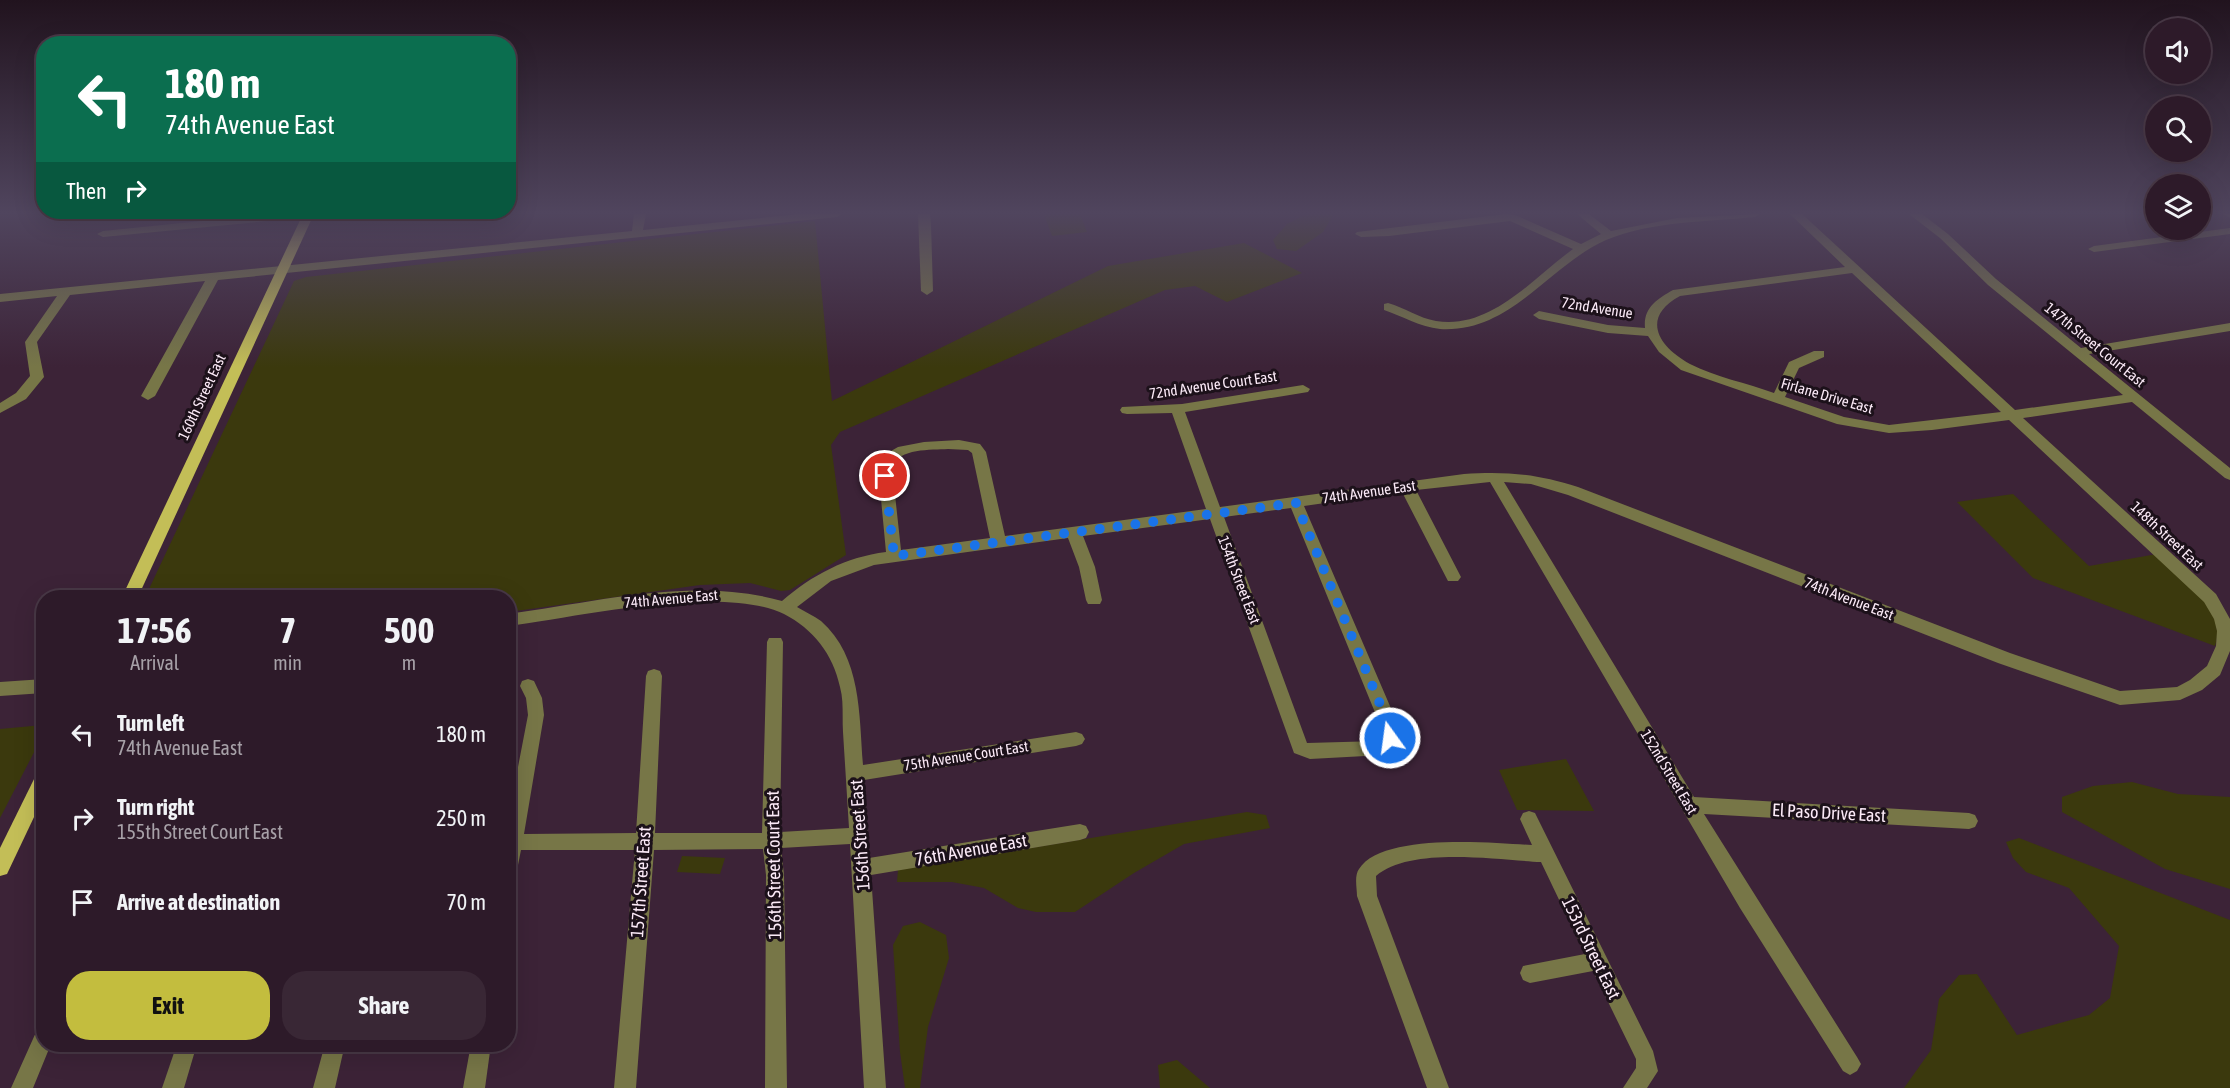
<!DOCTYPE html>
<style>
body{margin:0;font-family:"Asap Condensed",sans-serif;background:#392735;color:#f1f3f6;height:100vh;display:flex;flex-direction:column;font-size:22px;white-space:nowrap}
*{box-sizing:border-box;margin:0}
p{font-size:20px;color:#a7a1a8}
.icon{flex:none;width:33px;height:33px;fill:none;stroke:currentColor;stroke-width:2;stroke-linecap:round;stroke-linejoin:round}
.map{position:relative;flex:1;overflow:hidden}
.sheet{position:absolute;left:36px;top:590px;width:480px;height:462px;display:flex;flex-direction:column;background:#2d1a29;border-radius:24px;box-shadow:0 6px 24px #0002,0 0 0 2px #483846}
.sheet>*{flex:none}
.banner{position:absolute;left:36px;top:36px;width:480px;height:183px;border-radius:24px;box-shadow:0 6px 24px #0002,0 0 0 2px #483846;background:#0b6e4f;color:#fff;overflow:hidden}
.fabs{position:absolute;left:2145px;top:18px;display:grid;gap:12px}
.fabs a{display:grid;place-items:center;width:66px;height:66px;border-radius:50%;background:#2d1a29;box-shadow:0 6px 24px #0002,0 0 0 2px #483846;font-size:30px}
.pin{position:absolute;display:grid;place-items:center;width:51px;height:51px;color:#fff;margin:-26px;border:3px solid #fff;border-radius:50%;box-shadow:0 2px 6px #0007}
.me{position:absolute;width:66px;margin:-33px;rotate:346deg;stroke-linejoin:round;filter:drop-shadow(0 0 4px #0008)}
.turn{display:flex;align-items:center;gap:21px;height:126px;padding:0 30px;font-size:27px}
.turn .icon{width:78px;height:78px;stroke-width:2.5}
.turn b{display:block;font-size:42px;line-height:51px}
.then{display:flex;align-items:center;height:57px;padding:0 30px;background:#0003;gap:12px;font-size:22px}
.eta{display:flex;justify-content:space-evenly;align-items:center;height:102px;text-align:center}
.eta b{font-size:36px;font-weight:700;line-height:42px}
.button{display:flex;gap:12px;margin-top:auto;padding:12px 30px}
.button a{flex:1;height:69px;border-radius:24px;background:#c3bd3e;color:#111;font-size:24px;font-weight:700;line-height:69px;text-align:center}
.button a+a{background:#392735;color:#f1f3f6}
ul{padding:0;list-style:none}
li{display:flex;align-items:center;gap:18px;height:84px;padding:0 30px}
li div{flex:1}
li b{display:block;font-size:22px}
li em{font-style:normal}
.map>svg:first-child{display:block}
.green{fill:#3b390d}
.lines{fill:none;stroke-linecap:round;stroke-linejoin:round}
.minor{fill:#777647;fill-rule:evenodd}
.major{fill:#c3be57;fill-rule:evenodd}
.route{stroke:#1a73e8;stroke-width:10;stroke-dasharray:0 18}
.labels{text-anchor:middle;stroke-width:6;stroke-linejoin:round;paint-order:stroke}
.street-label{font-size:15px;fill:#fbeaf7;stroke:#1c111a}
.near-street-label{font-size:18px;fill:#fbeaf7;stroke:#1c111a}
</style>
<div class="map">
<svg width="2230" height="1088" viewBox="0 0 2230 1088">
<rect width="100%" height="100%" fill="#3c2337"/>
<g class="green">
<path d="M1044 214H1080L1087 232 1052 236Z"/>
<path d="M1307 214H1334L1323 232 1296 251 1277 249 1273 240 1287 224Z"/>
<path d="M815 221 832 401 1108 266 1244 243 1302 273 1227 302 1195 286 1165 290 840 432 831 445 846 555 790 590 781 591 750 583 700 585 509 612 508 597H150L148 591 294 281 306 277Z"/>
<path d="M2013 494 2089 566 2157 554C2181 578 2228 608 2215 646L2033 578 1957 502Z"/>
<path d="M43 725V735L0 818V729Z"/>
<path d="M1566 759 1594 811 1517 810 1499 770Z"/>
<path d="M2132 782 2178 794 2230 797V889L2165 869 2062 812V797L2093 786Z"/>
<path d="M1247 812 1266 815 1270 828 1184 844 1134 873 1075 912H1036L1018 908 984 888 952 882H897L898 870Z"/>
<path d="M2019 838 2230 920V1088H1904L1931 1050 1939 999 1959 975 1977 974 2017 1035 2089 1015 2110 998 2119 946 2069 888 2026 872 2013 858 2006 842Z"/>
<path d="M682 856 725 858 720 874 677 872Z"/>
<path d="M920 922 946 935 949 958 928 1027 920 1088H905L900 1052 893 945 903 926Z"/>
<path d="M1177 1060 1210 1088H1160L1158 1065Z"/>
</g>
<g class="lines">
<g class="minor">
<path d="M271 214H314L309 217 103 237 97 234 103 231Z"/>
<path d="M634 214H646L643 230 800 214H842L837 217 218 280 155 396 148 400 141 396 205 281 70 295 37 342 44 377 26 399 0 413V403L16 393 30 376 25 342 57 296 0 302V294L632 231Z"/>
<path d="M918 214H930L931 224 933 291 927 295 921 291Z"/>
<path d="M1506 214 1515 215 1581 244 1601 234 1577 214H1589L1611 231 1677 218 1760 214 1755 217C1706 222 1652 221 1606 240 1548 266 1511 333 1440 329 1420 327 1402 316 1384 310V304L1388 303C1405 308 1419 318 1436 321 1491 330 1533 278 1573 249L1510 221 1389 236 1361 237 1355 234 1357 232Z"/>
<path d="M1790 214H1802L2015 410 2123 395 1988 285 1940 238 1909 214H1922L1948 234 1996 279 2081 348 2230 323V331L2089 354 2230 468V480L2225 478 2132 402 2023 418 2216 594 2230 619V651L2220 675 2202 690 2180 700 2120 705 1998 663 1568 495 1531 484 1504 482 1694 797 1969 813 1975 815 1978 821 1975 827 1969 829 1704 814 1857 1057 1861 1064 1857 1071 1850 1075 1843 1071 1740 908 1490 482 1416 490 1461 577 1458 581H1448L1402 492 1304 506 1399 727V738L1390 753 1384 755 1310 759 1294 753 1210 519 1083 536 1095 567 1102 600 1100 604H1088L1086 600 1079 567 1068 538 874 565 831 581 797 607C804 611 814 616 821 621 862 657 859 716 863 765L1076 732 1082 734 1085 739 1082 744 1076 746 864 780 869 858 1080 824 1086 826 1089 832 1086 838 1080 840 871 875 886 1088H864L850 844 781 848 784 875 787 1088H765L766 875 763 849 654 850 636 1088H614L635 850H521L515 880 508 882V819L528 715 526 698 520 686 522 681 528 679 534 681 542 698 544 715 524 834 636 833 646 676 648 671 654 669 660 671 662 676 655 833H762L767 642 769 638H781L783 642 780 832 849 828C847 796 845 764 843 732 842 717 844 701 840 687 833 654 813 629 784 614 722 584 577 617 508 626V614C598 602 694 576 782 601 812 575 846 557 886 552L878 467 884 455 898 447 924 442 959 440 980 444 986 452 1005 536 1206 509 1172 413 1127 414 1122 413 1120 410 1122 407 1182 404 1303 385 1310 389 1308 392 1185 412 1220 507 1464 474C1506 471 1537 474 1578 487L2010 653 2120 691 2177 687 2190 680 2207 666 2216 646 2217 631 2214 619 2204 602 2009 420 1932 430 1889 433 1837 424 1681 370 1659 352 1648 336 1608 333 1539 319 1533 315 1539 311 1608 325 1645 328C1643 308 1657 299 1673 290L1845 267ZM1852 273 2001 412 1889 425 1844 417 1785 397 1799 368 1824 357V351H1814L1789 362 1774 393C1747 383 1715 377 1690 364 1657 346 1641 317 1680 296ZM948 449 968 450 972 453 990 538 901 550 892 467C899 448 931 450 948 449ZM1291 508 1381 727 1379 741 1307 743 1224 517Z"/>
<path d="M2224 214H2230V218Z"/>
<path d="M2230 228V234L2094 252 2088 249 2094 246Z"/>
<path d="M44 679V693L0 696V682Z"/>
<path d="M1529 811 1535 813 1653 1051 1658 1071 1647 1088H1623L1636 1068V1059L1593 971 1530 983 1523 980 1520 973 1523 966 1585 954 1541 862C1497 860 1410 846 1376 876L1377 896 1449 1088H1427L1357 896C1357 888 1354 876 1359 869 1382 832 1494 843 1532 845L1520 819 1523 813Z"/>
<path d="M44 1027V1044H51L33 1088H11L37 1030Z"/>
<path d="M177 1044H197L184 1088H162Z"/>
<path d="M325 1044H345L335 1088H313Z"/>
<path d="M471 1044H491L485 1088H463Z"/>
</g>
<g class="major">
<path d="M303 214H314L138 597H122Z"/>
<path d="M44 769V796L7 874 0 876V848L38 771Z"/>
</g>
</g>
<linearGradient id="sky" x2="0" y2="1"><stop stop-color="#21131e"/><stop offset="0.58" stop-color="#50455e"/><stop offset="1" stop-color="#50455e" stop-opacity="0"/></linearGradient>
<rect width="2230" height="367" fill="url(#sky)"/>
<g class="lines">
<path class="route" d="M885 476 894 556 1296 503 1385 716 1390 738"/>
</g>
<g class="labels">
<g class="street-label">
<text transform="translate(1597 308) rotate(9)" y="5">72nd Avenue</text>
<text transform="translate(2095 345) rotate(39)" y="5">147th Street Court East</text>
<text transform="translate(1213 385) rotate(-8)" y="5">72nd Avenue Court East</text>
<text transform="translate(1827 396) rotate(16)" y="5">Firlane Drive East</text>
<text transform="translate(202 397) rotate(-65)" y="5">160th Street East</text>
<text transform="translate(1369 492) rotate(-8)" y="5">74th Avenue East</text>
<text transform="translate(2167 536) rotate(43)" y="5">148th Street East</text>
<text transform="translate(1239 580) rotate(69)" y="5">154th Street East</text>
<text transform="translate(671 599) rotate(-5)" y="5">74th Avenue East</text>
<text transform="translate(1849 599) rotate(21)" y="5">74th Avenue East</text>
<text transform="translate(966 756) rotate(-9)" y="5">75th Avenue Court East</text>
<text transform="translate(1669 772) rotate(59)" y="5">152nd Street East</text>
</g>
<g class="near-street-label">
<text transform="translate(1829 813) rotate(3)" y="6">El Paso Drive East</text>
<text transform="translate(860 835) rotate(-94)" y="6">156th Street East</text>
<text transform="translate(971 850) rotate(-10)" y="6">76th Avenue East</text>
<text transform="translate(774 865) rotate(-91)" y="6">156th Street Court East</text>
<text transform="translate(641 882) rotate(-86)" y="6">157th Street East</text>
<text transform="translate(1591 948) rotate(64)" y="6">153rd Street East</text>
</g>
</g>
</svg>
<div class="fabs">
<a><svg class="icon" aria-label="sound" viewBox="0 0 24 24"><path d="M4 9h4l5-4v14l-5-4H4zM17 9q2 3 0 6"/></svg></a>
<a><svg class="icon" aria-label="search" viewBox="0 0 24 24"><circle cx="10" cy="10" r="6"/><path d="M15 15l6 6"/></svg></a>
<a><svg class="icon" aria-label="layers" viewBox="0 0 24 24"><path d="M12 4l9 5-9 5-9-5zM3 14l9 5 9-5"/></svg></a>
</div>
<div class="pin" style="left:885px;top:476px;background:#d93025"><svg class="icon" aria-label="arrive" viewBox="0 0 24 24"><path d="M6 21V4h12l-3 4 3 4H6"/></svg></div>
<svg class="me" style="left:1390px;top:738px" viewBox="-20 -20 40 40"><circle r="17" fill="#1a73e8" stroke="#fff" stroke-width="3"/><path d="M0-11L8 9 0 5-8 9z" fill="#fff"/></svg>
<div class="banner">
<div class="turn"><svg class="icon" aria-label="left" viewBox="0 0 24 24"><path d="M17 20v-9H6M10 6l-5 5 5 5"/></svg><div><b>180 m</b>74th Avenue East</div></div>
<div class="then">Then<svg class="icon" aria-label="right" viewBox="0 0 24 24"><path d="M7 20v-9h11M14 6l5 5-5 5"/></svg></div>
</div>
<section class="sheet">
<div class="eta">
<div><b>17:56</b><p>Arrival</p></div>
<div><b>7</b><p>min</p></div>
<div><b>500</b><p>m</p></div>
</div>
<ul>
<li><svg class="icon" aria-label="left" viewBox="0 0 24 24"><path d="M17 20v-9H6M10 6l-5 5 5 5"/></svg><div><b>Turn left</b><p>74th Avenue East</p></div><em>180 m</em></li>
<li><svg class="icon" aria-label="right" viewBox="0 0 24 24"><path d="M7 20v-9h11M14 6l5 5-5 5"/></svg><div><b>Turn right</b><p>155th Street Court East</p></div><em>250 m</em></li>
<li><svg class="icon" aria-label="arrive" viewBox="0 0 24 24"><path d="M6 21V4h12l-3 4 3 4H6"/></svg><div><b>Arrive at destination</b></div><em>70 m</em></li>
</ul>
<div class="button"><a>Exit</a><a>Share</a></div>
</section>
</div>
